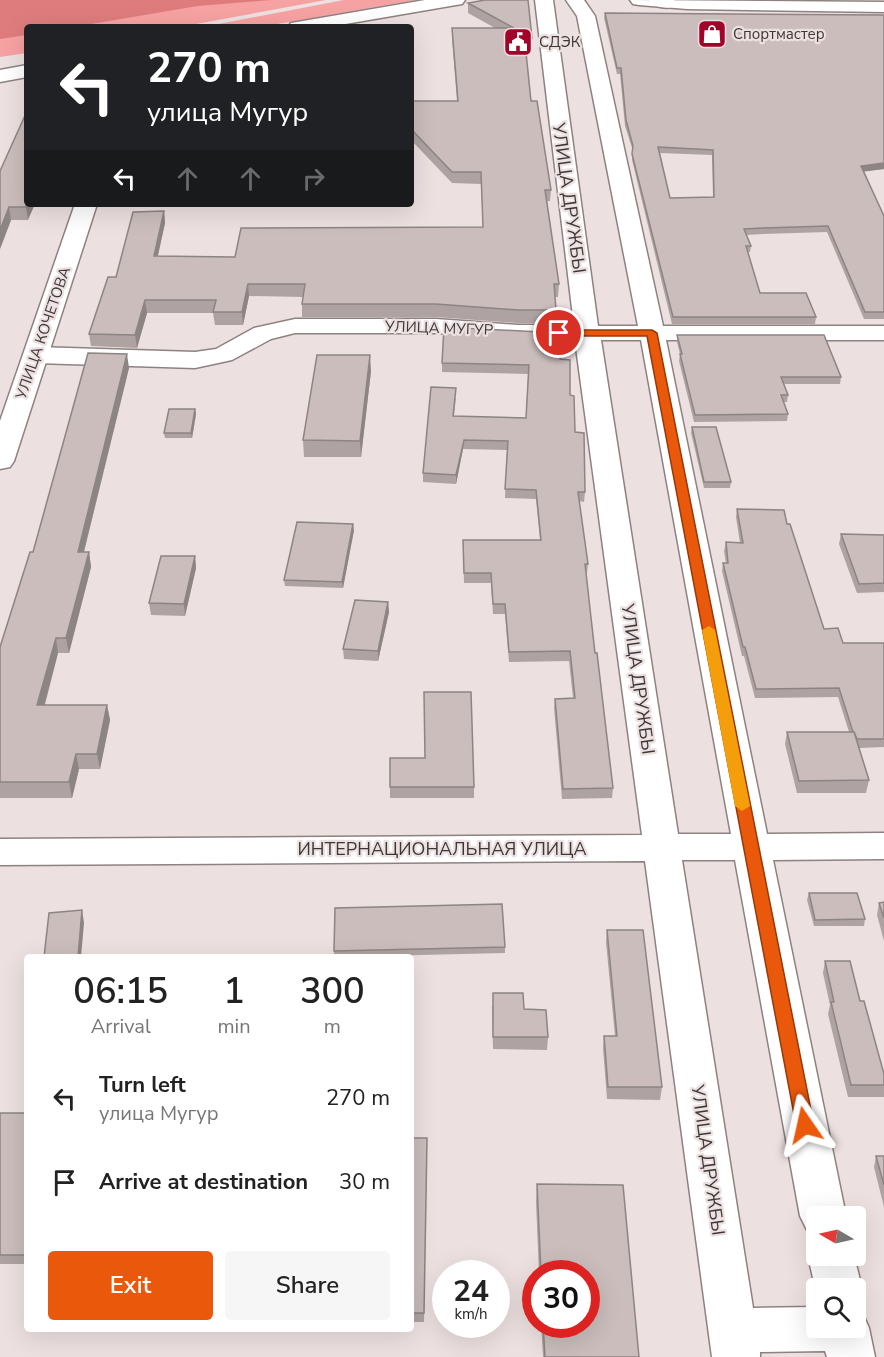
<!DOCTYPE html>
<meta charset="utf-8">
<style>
body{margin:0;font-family:"Nunito Sans",sans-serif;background:#f6f6f6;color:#222;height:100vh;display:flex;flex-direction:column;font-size:22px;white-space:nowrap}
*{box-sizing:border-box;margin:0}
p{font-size:20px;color:#767676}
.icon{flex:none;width:33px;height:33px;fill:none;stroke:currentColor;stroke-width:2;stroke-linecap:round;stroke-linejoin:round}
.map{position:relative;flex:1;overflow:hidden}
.drawer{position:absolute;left:24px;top:954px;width:390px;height:378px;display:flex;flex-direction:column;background:#fff;border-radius:6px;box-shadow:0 6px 24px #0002}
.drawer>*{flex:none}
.banner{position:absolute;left:24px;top:24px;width:390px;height:183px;border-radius:6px;box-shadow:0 6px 24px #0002;background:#202124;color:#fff;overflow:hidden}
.needle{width:39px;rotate:279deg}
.buttons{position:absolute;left:806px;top:1206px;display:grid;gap:12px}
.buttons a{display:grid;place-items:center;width:60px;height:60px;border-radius:6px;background:#fff;box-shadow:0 6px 24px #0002;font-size:30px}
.speed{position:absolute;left:432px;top:1260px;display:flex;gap:12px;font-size:30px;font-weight:700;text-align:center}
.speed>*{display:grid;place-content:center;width:78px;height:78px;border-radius:50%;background:#fff;box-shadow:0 6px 24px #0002;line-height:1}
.speed small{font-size:15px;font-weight:400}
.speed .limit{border:9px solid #d22;background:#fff;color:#111}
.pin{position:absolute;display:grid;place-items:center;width:51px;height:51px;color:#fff;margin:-26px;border:3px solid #fff;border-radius:50%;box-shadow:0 2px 6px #0007}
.me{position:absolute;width:66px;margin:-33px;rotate:349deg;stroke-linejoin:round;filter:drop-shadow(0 0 4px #0008)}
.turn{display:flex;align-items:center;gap:21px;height:126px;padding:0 24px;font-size:27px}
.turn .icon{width:78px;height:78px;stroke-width:2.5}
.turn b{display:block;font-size:42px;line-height:51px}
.lanes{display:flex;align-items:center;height:57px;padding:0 24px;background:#0003;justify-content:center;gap:30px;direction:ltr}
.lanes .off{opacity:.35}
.eta{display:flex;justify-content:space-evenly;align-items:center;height:102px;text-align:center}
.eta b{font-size:36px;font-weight:600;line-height:42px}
.cta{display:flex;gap:12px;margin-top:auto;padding:12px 24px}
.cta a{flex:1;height:69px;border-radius:6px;background:#ea580c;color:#fff;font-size:24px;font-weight:600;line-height:69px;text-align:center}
.cta a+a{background:#f6f6f6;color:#222}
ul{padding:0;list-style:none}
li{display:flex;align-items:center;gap:18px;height:84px;padding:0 24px}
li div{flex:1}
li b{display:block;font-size:22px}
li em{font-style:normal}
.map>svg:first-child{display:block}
.green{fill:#f7a2a2}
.water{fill:#de7c7d}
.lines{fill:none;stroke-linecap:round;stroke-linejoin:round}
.minor-casing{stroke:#8e8281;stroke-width:3}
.major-casing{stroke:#8e8281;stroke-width:3}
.minor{fill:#fff;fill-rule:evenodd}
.major{fill:#fff;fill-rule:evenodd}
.wall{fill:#aea3a2;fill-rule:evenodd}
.shaded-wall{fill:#8d8484}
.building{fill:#cabdbc;stroke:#8d8484;stroke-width:1.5;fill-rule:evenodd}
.route{fill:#ea580c;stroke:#983908;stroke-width:1.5}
.slow{fill:#f59e0b}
.labels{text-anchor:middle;stroke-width:4.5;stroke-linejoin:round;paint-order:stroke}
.far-poi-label{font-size:15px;fill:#3d3838;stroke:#ede0e0;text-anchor:start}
.far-street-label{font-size:15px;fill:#3d3838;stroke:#ede0e0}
.street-label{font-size:18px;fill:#3d3838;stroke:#ede0e0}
</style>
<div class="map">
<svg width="884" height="1357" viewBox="0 0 884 1357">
<rect width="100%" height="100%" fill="#ede0e0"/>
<g class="green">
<path d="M0 0H326L180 27H27V53L0 57Z"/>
<path d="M344 0H416L260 27 208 26Z"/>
</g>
<path class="water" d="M0 0H271L198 6 73 27H27V35L0 39Z"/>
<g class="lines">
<g class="minor-casing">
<g id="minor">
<path d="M535 0H553L598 326H638L577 16 566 0H584L595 16 663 326H884V340H666L767 834 884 833V859L773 860 846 1216H816V1233L807 1230 800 1216 735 860H682L753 1308 816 1307V1328H855V1310L862 1312 869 1328 875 1357H827L825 1351 760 1352V1357H712L645 861 0 865V839L642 835 575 340 518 339 436 333H295L271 339 232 360 195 368 36 363 27 360 23 355 27 350 36 347 195 352 216 349 254 328 295 319H436L518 325H574ZM601 340H641L731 834H678Z"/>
<path d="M630 0 884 2V12L687 9 639 5 633 4Z"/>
<path d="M27 65V77L0 82V70Z"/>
<path d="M815 1241 816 1256H854L862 1288 855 1302V1288H816V1291L808 1256Z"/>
</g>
</g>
<g class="major-casing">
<g id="major">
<path d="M425 0H465L462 4 456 5 328 27H288L291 23 297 22Z"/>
<path d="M649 0H674L676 3 673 7C665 9 654 7 649 0Z"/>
<path d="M75 204H97L14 461 10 467 0 469V421Z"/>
</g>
</g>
<use href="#minor" class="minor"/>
<use href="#major" class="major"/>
</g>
<g class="wall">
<path d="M468 3 532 38V48L525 44 531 101 551 190 550 201H547L559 284 558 297H555L556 310V323H518L436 317H302V304L303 297 249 296 243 325H215L213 313H147L137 348 91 346 89 334 116 277 164 211 165 223 158 256 235 257 483 227 481 184 452 183 411 140V101H457L452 39V28H495L468 13Z"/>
<path d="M605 13 884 15V169L864 171 884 216V319H864L827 232 763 234 746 235 751 246 750 252H747L760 293 816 317 815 324H672L632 160 633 151 625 126 620 74H617L604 18ZM660 153 712 155 713 197 670 198Z"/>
<path d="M27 111 28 220H11L0 249Z"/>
<path d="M677 335 841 377 840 384H784L788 395 787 402H784L788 414 787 421 694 422 679 361 680 354 677 342Z"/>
<path d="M560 359 570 395 575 432 585 492 584 502 579 501 588 564 587 573H586L595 653 613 788 612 798 562 799 554 708 555 699 573 698 569 661 509 662 505 614H493L491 583H464L463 540H540L536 499 505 498 507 450 463 449 456 484 423 482V473L456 397 454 416 526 418 528 374 442 372V363Z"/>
<path d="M129 368 84 552H89L91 567 69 653H58L45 705H107L110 720 100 769H79L72 798H0V647L33 552Z"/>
<path d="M371 371 361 457H304L303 440Z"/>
<path d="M195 409 196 414 192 438H165L164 433Z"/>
<path d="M692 427 731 482 730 488H704L691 433Z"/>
<path d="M737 509 787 524 824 629 843 643H884V747L859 748 869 780 866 793H797L785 744 787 732H849L838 697 755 698 744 656H742L722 571 723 563H726L724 551 726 542 740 543 736 517Z"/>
<path d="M354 530 343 588 285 586 284 580Z"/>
<path d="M841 534 884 535V592L857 593 839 544Z"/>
<path d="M195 556 196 568 185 616 151 615 149 603Z"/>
<path d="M388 602 389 612 378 661 344 659 343 649Z"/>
<rect x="390" y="787" width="84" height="11"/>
<path d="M809 893 865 919 864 926H814L807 900Z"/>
<path d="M884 902V941L877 915 879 903Z"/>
<path d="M607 930 662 1087 660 1100 607 1099 603 1048 604 1036H615L606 942Z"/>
<path d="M505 947V953L334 957V951Z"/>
<path d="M825 961 860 1001 884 1074V1097H848L828 1014 830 1005 823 973Z"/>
<path d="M492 1006 524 1009 548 1037 547 1050 493 1049Z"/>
<rect x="0" y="1113" width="27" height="151"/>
<path d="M411 1138H427L424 1322H411Z"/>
<path d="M876 1156H884V1207L874 1167Z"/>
<path d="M537 1184 639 1357H543L541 1324H586V1274H539L536 1202Z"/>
</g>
<g class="shaded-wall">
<path d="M884 163V169L861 172V166Z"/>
<path d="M28 204H35L28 220 26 207Z"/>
<path d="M9 207 11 220 0 249V230Z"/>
<path d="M164 211 165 223 155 268 154 256Z"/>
<path d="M248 284 249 296 243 325 242 312Z"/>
<path d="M145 300 147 313 137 348 135 335Z"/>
<path d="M127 354 129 368 80 567 78 552Z"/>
<path d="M370 355 371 371 361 457 360 441Z"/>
<path d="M195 409 196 414 192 438 191 433Z"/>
<path d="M464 440 463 449 456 484V475Z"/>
<path d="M353 524 354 530 343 588 342 582Z"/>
<path d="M89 552 91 567 69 653 66 638Z"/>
<path d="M195 556 196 568 185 616 184 604Z"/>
<path d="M388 602 389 612 378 661V651Z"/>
<path d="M56 638 58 653 40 721 37 705Z"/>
<path d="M107 705 110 720 100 769 97 754Z"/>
<path d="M76 754 79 769 72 798 69 782Z"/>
<path d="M82 910 84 923 81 957H78Z"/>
</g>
<g class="building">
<path d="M485 0H528L532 38 524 33 531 101H537L551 190H545L559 284H554L556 310H518L436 304H302L305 284H248L242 312H213L216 300H145L135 335 89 334 108 277H116L133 212 164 211 154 256 235 257 241 228 483 227 481 172H452L411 129V101H458L452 28H514L468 3Z"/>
<path d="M605 13 884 15V163L861 166 884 216V312H865L828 226 763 228 744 229 751 246H746L760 293H806L816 317H673L632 154 633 146 626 120 621 68H617ZM658 147 713 150 714 197 670 198Z"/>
<path d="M27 111 28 204 26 207H9L0 230V171Z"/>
<path d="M444 327 558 333 560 359 570 360V395L574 396 575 432 584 433 585 492H578L588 564H585L595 653H597L613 788 563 789 555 699 575 698 570 651 509 652 505 604H493L491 573H464L463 540H541L536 490 505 489 508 441 464 440 456 475 423 473 431 387 456 388 453 416 526 418 529 365 442 363Z"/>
<path d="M677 335H824L841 377H781L788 395H781L788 414 695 415 680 354H682Z"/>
<path d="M88 353 127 354 78 552H89L66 638H56L37 705H107L97 754H76L69 782H0V647L30 552H33Z"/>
<path d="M317 355H370L360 441 303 440Z"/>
<path d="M169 409H195L191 433H164Z"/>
<path d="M692 427H716L731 482H704Z"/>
<path d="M737 509 784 510 787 524H790L824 629 838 628 843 643H884V739H857L854 732H853L839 688 756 689 745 647H743L723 563H728L726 542 743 543Z"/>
<path d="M297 522 353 524 342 582 284 580Z"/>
<path d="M841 534 884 535V583L859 584Z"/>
<path d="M161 556H195L184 604 149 603Z"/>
<path d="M355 600 388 602 378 651 343 649Z"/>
<path d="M424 692H471L474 787H390V758H425Z"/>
<path d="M787 732H854L869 780 799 781Z"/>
<path d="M809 893H857L865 919 815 920Z"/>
<path d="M884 902V918L879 903Z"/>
<path d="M502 904 505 947 334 951 335 908Z"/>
<path d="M82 910 78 957H44L49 913Z"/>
<path d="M607 930H643L662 1087H608L604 1036H617Z"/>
<path d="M825 961H850L860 1001H864L884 1074V1085H851L831 1002H834Z"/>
<path d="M493 993H523L524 1009 546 1010 548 1037H493Z"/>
<rect x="0" y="1113" width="27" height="142"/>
<path d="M411 1138H427L424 1313H411Z"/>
<path d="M876 1156H884V1185Z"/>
<path d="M537 1184 623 1185 639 1357H545L543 1324H586V1274H541Z"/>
</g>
<path class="route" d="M652 330 657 333 814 1125 811 1130 805 1132 799 1130 796 1125 647 336H559L554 333 559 330Z"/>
<path class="slow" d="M709 626 715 630 750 806 742 811 735 806 702 630Z"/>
<defs>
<g id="shop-square" transform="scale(1.5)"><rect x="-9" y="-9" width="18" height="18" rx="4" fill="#a20328" stroke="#ede0e0"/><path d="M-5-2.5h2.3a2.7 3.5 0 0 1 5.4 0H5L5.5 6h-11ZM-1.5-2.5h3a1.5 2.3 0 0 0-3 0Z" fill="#fff"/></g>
<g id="civic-square" transform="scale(1.5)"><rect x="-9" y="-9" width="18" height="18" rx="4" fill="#a20328" stroke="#ede0e0"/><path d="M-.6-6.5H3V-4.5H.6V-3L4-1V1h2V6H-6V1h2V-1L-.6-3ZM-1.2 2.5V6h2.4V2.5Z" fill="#fff"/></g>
</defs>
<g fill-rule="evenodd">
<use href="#shop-square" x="712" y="34"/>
<use href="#civic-square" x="518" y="42"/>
</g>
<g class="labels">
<g class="far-poi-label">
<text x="733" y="39">Спортмастер</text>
<text x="539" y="47">СДЭК</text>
</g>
<g class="far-street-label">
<text transform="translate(439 328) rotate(2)" y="5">УЛИЦА МУГУР</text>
<text transform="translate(43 333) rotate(-71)" y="5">УЛИЦА КОЧЕТОВА</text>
</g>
<g class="street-label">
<text transform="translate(569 198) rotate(82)" y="6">УЛИЦА ДРУЖБЫ</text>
<text transform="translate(638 679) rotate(82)" y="6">УЛИЦА ДРУЖБЫ</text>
<text x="442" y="855">ИНТЕРНАЦИОНАЛЬНАЯ УЛИЦА</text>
<text transform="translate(708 1160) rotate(82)" y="6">УЛИЦА ДРУЖБЫ</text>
</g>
</g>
</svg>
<div class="buttons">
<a><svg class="needle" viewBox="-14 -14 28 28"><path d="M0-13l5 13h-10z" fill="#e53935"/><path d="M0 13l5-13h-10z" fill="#767676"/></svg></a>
<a><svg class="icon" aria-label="search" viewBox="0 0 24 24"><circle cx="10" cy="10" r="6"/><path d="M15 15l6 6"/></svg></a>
</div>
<div class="speed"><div>24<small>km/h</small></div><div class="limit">30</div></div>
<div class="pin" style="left:559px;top:333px;background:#d93025"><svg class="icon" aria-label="arrive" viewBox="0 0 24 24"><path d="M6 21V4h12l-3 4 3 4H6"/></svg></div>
<svg class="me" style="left:805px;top:1125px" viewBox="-20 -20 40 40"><path d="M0-17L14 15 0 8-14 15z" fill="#ea580c" stroke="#fff" stroke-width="4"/></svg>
<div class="banner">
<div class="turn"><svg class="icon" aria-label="left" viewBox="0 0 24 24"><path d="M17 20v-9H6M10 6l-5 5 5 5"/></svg><div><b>270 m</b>улица Мугур</div></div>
<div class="lanes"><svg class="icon" aria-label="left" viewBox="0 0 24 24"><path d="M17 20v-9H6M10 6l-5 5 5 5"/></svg><svg class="icon off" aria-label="ahead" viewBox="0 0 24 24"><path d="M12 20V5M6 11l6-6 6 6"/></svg><svg class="icon off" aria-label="ahead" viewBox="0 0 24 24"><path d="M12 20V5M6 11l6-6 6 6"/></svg><svg class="icon off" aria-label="right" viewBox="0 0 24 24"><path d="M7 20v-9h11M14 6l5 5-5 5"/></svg></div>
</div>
<section class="drawer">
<div class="eta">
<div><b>06:15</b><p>Arrival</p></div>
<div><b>1</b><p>min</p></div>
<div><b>300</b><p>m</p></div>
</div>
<ul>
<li><svg class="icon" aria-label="left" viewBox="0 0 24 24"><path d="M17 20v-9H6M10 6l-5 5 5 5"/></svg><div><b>Turn left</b><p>улица Мугур</p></div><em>270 m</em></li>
<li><svg class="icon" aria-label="arrive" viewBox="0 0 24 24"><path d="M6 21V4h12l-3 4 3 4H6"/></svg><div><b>Arrive at destination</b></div><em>30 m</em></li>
</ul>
<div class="cta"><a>Exit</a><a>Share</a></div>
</section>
</div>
